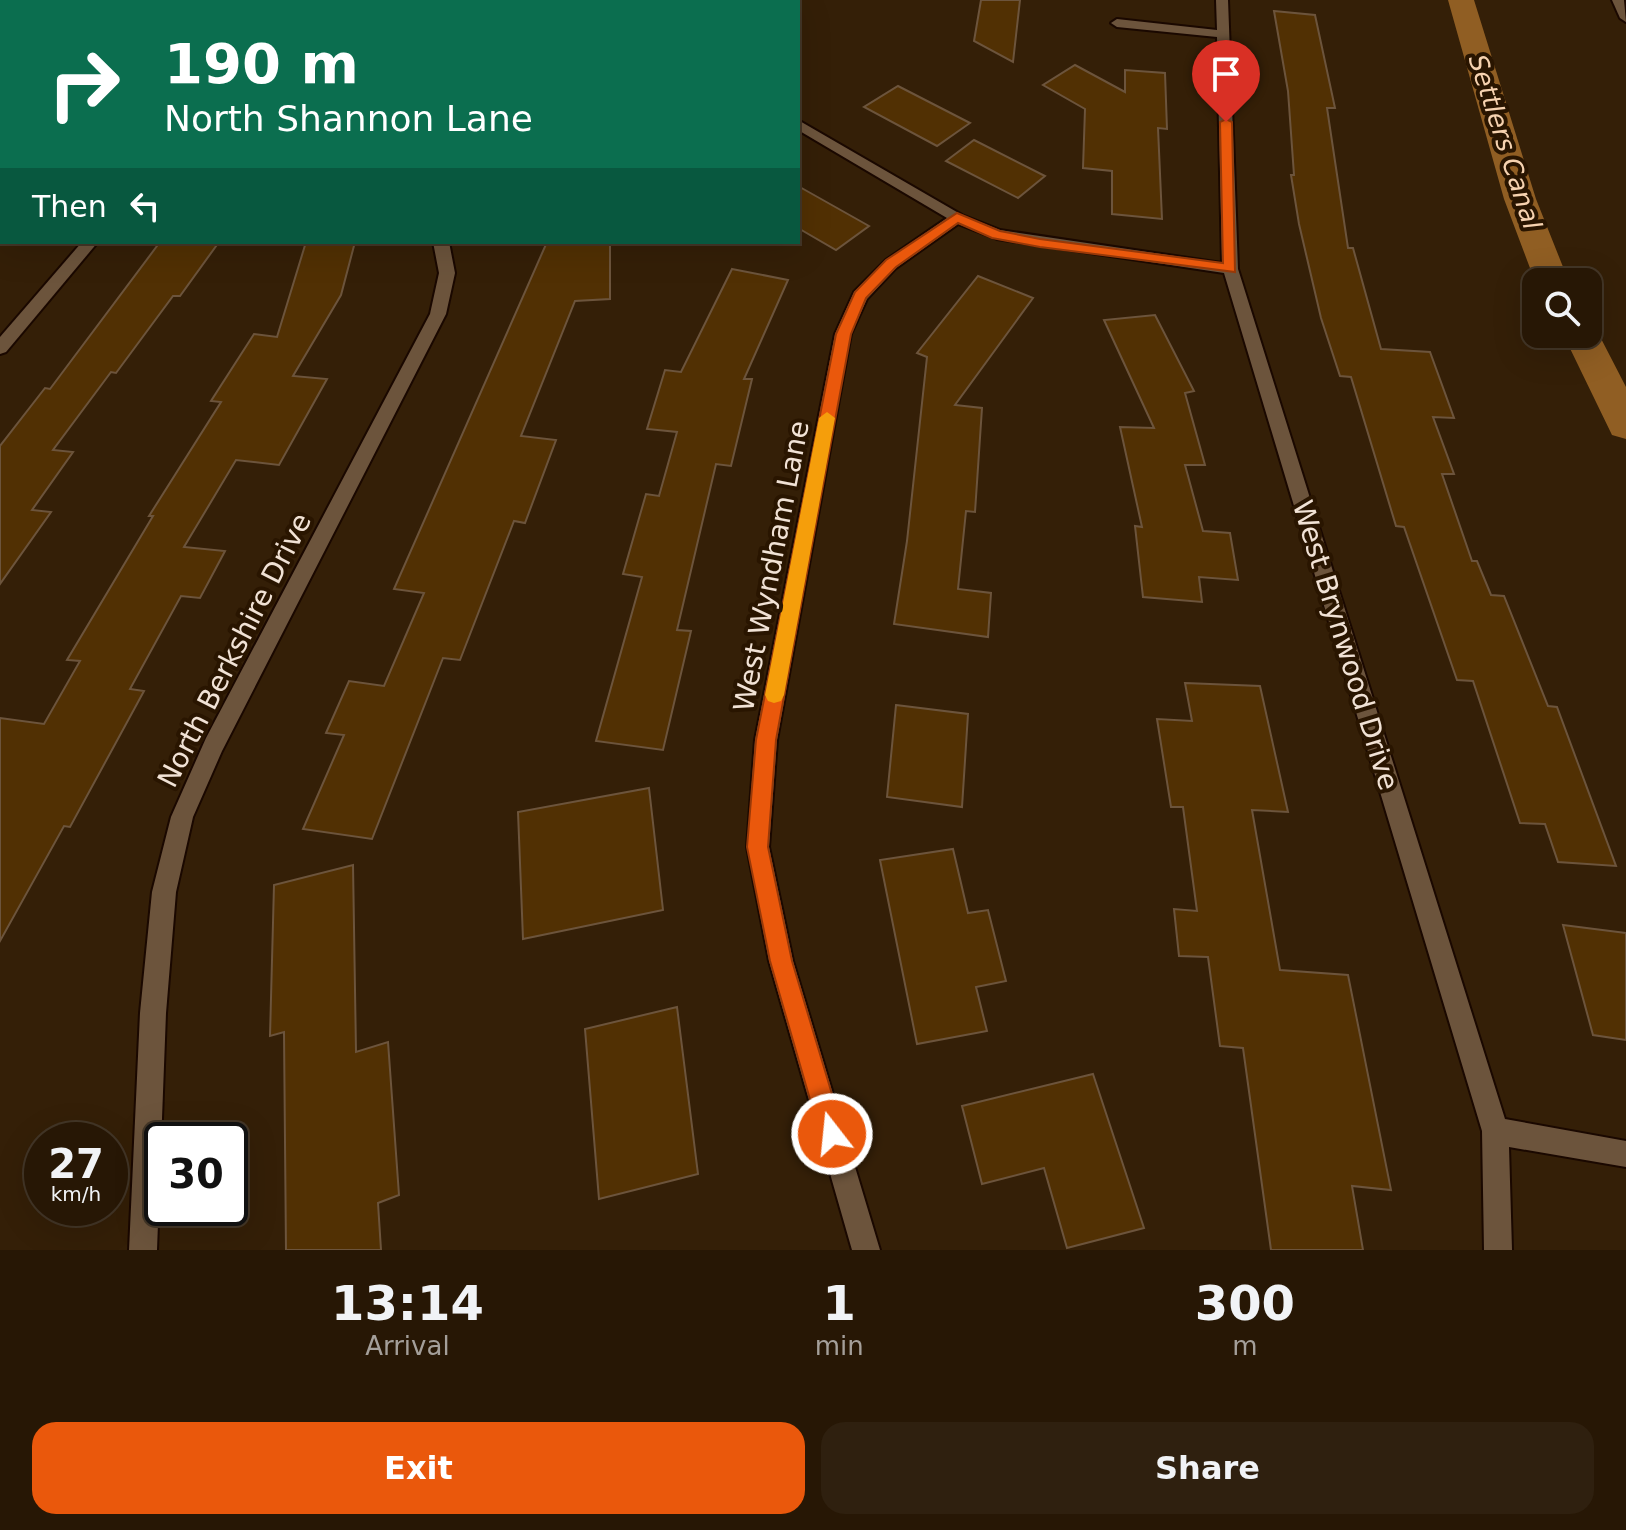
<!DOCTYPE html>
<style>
body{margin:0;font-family:"DejaVu Sans",sans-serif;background:#2f200f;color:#f1f3f6;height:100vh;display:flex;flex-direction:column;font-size:30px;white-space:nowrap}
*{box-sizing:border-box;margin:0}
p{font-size:26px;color:#a49f9a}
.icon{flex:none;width:44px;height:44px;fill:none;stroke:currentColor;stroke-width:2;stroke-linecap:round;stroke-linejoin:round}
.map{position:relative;height:1250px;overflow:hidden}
.panel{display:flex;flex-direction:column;background:#271705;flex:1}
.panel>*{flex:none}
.hud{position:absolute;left:0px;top:0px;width:800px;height:244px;box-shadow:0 8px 32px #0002,0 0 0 2px #433627;background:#0b6e4f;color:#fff;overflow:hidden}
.fabs{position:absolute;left:1522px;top:268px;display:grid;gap:16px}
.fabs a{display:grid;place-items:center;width:80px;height:80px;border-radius:16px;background:#271705;box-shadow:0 8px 32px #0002,0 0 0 2px #433627;font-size:40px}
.speed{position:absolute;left:24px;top:1122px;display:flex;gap:16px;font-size:40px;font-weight:700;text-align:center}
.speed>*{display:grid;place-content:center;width:104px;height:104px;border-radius:50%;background:#271705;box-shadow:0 8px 32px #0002,0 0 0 2px #433627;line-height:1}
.speed small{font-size:20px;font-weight:400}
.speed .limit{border:4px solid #111;border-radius:12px;background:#fff;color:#111}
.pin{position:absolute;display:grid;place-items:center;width:68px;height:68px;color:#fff;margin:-82px -34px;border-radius:50% 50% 50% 0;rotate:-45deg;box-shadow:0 0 8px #0007}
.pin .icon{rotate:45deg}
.me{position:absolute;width:88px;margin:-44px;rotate:344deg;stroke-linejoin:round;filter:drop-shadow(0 0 6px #0008)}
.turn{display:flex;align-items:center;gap:28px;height:168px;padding:0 32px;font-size:36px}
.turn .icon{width:104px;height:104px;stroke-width:2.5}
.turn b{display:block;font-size:56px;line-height:68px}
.then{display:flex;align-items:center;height:76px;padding:0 32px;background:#0003;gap:16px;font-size:30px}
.eta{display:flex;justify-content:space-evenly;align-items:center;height:136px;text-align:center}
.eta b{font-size:48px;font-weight:600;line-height:56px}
.action{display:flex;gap:16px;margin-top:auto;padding:16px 32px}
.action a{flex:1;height:92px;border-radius:24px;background:#ea580c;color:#fff;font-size:32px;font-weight:600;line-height:92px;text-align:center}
.action a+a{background:#2f200f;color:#f1f3f6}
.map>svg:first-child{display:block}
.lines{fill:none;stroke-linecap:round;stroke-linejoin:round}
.canal{fill:#905e23;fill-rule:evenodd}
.building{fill:#513003;stroke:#6c543c;stroke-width:2}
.minor-casing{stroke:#1a0800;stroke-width:4}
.minor{fill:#6c543c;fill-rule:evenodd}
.route{fill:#ea580c;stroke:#983908;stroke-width:2}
.slow{fill:#f59e0b}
.labels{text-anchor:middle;stroke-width:8;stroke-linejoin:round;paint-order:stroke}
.far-water-label{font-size:26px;font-style:italic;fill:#f6d2af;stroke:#291500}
.street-label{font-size:28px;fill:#f1e2d5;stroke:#291500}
</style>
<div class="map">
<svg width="1626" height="1250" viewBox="0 0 1626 1250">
<rect width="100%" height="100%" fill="#341f07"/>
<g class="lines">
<g class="canal">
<path d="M1448 0H1474L1536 199 1569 282 1536 284 1504 199Z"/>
<path d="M1588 323 1594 325 1626 387V439L1612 435 1563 334H1588Z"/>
</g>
</g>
<g class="building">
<path d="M981 0H1020L1013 62 974 41Z"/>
<path d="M1274 11 1315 15 1335 108H1327L1348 248H1353L1381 349 1430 352 1454 418 1433 417 1454 474H1442L1472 561H1477L1491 595 1504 596 1548 706 1557 707 1616 866 1558 862 1545 824 1520 823 1473 681 1457 680 1404 527 1396 526 1351 377 1340 376 1321 318 1299 224 1291 175H1294L1288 91Z"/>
<path d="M1075 65 1125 92V70L1165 73 1167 129 1158 128 1162 219 1112 214V171L1083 168 1085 109 1043 85Z"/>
<path d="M898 86 970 123 937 146 864 107Z"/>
<path d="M974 140 1045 176 1018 198 946 161Z"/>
<path d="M798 186 869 226 836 250 798 228Z"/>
<path d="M160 242H219L180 296H173L116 373 111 372 53 450 73 452 32 510 51 512 0 584V446L45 388 50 389Z"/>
<path d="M306 242H355L341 295 293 376 327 379 279 465 236 460 184 547 225 551 200 598 181 596 130 689 144 691 70 827 64 826 0 941V718L44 724 80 661 67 660 153 516H149L221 402 211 401 254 334 277 337Z"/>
<path d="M547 242H610V299L575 301 521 436 556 440 525 523 514 521 460 660 443 658 372 839 303 829 344 735 326 733 349 681 384 686 424 593 394 589Z"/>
<path d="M732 269 788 280 744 379H752L731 466 716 464 677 630 691 631 663 750 596 741 642 577 623 574 646 494 659 496 677 432 647 429 665 370 681 372Z"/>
<path d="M978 276 1033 298 955 405 982 408 975 512 966 511 958 589 991 593 988 637 894 624 907 541 927 357 917 353Z"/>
<path d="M1155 315 1194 391 1185 393 1205 465H1185L1203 531 1230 533 1238 580 1199 577 1202 602 1143 597 1135 526 1142 527 1120 427 1154 428 1104 320Z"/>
<path d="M1185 683 1260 686 1288 812 1252 810 1280 970 1348 975 1391 1190 1352 1186 1363 1250H1271L1243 1048 1220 1046 1208 957 1179 956 1174 909 1197 911 1183 807H1171L1157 719 1192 721Z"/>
<path d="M896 705 968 714 962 807 887 797Z"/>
<path d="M649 788 663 910 523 939 518 812Z"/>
<path d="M953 849 968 913 988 910 1006 981 976 987 987 1031 917 1044 880 860Z"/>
<path d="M353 865 356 1052 388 1042 399 1195 378 1203 381 1250H286L284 1032 270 1036 274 885Z"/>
<path d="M1563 925 1626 933V1040L1593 1035Z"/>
<path d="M677 1007 698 1174 599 1199 585 1029Z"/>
<path d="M1093 1074 1144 1228 1067 1248 1044 1168 982 1184 962 1106Z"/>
</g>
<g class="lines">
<g class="minor-casing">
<g id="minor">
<path d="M646 0H662L645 2Z"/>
<path d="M1216 0H1228L1238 269 1505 1119 1626 1141V1167L1509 1147 1512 1250H1484L1482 1131 1224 273 997 239 958 224 896 268 867 299 851 334 777 740 769 847 793 961 880 1250H852L769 961 747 847 755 740 835 334 854 292 886 260 947 218 798 130V120L962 215 1000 230 1222 263 1217 37 1117 27 1111 23 1117 19 1217 30Z"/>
<path d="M1612 0H1624L1626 22 1620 18Z"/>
<path d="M82 242H98L6 352 0 354V337Z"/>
<path d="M433 242H449L455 273 446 314 222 751 193 817 176 892 166 1013 157 1250H129L140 1013 152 892 171 817 206 738 430 314 439 273Z"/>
</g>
</g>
<use href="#minor" class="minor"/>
</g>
<path class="route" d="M1226 119 1232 122 1235 272 1040 247 992 238 958 223 896 267 866 298 851 334 776 740 768 847 792 961 844 1134 841 1143 832 1146 823 1143 820 1134 770 961 747 847 756 740 836 334 855 292 886 260 957 213 1000 231 1040 239 1223 263 1220 122Z"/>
<path class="slow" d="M827 412 835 418 784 695 781 701 774 703 768 701 765 695 819 418Z"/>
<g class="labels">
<g class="far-water-label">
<text transform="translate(1505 142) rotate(72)" y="9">Settlers Canal</text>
</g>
<g class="street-label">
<text transform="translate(771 566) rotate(-79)" y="10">West Wyndham Lane</text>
<text transform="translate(1346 645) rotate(73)" y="10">West Brynwood Drive</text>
<text transform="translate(234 650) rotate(-63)" y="10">North Berkshire Drive</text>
</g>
</g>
</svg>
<div class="fabs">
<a><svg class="icon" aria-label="search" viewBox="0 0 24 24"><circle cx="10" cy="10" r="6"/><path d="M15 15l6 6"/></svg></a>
</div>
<div class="speed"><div>27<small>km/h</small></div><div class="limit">30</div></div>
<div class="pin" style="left:1226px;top:122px;background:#d93025"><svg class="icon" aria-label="arrive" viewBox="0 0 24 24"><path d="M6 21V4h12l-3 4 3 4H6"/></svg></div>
<svg class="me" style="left:832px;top:1134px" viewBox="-20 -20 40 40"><circle r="17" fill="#ea580c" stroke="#fff" stroke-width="3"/><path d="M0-11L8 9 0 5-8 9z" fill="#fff"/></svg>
<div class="hud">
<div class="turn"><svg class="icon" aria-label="right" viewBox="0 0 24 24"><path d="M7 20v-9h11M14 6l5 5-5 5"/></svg><div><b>190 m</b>North Shannon Lane</div></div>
<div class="then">Then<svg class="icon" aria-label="left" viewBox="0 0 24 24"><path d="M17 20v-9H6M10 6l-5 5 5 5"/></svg></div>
</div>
</div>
<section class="panel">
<div class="eta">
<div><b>13:14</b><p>Arrival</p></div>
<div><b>1</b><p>min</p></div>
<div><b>300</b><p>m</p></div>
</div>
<div class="action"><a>Exit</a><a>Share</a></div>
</section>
